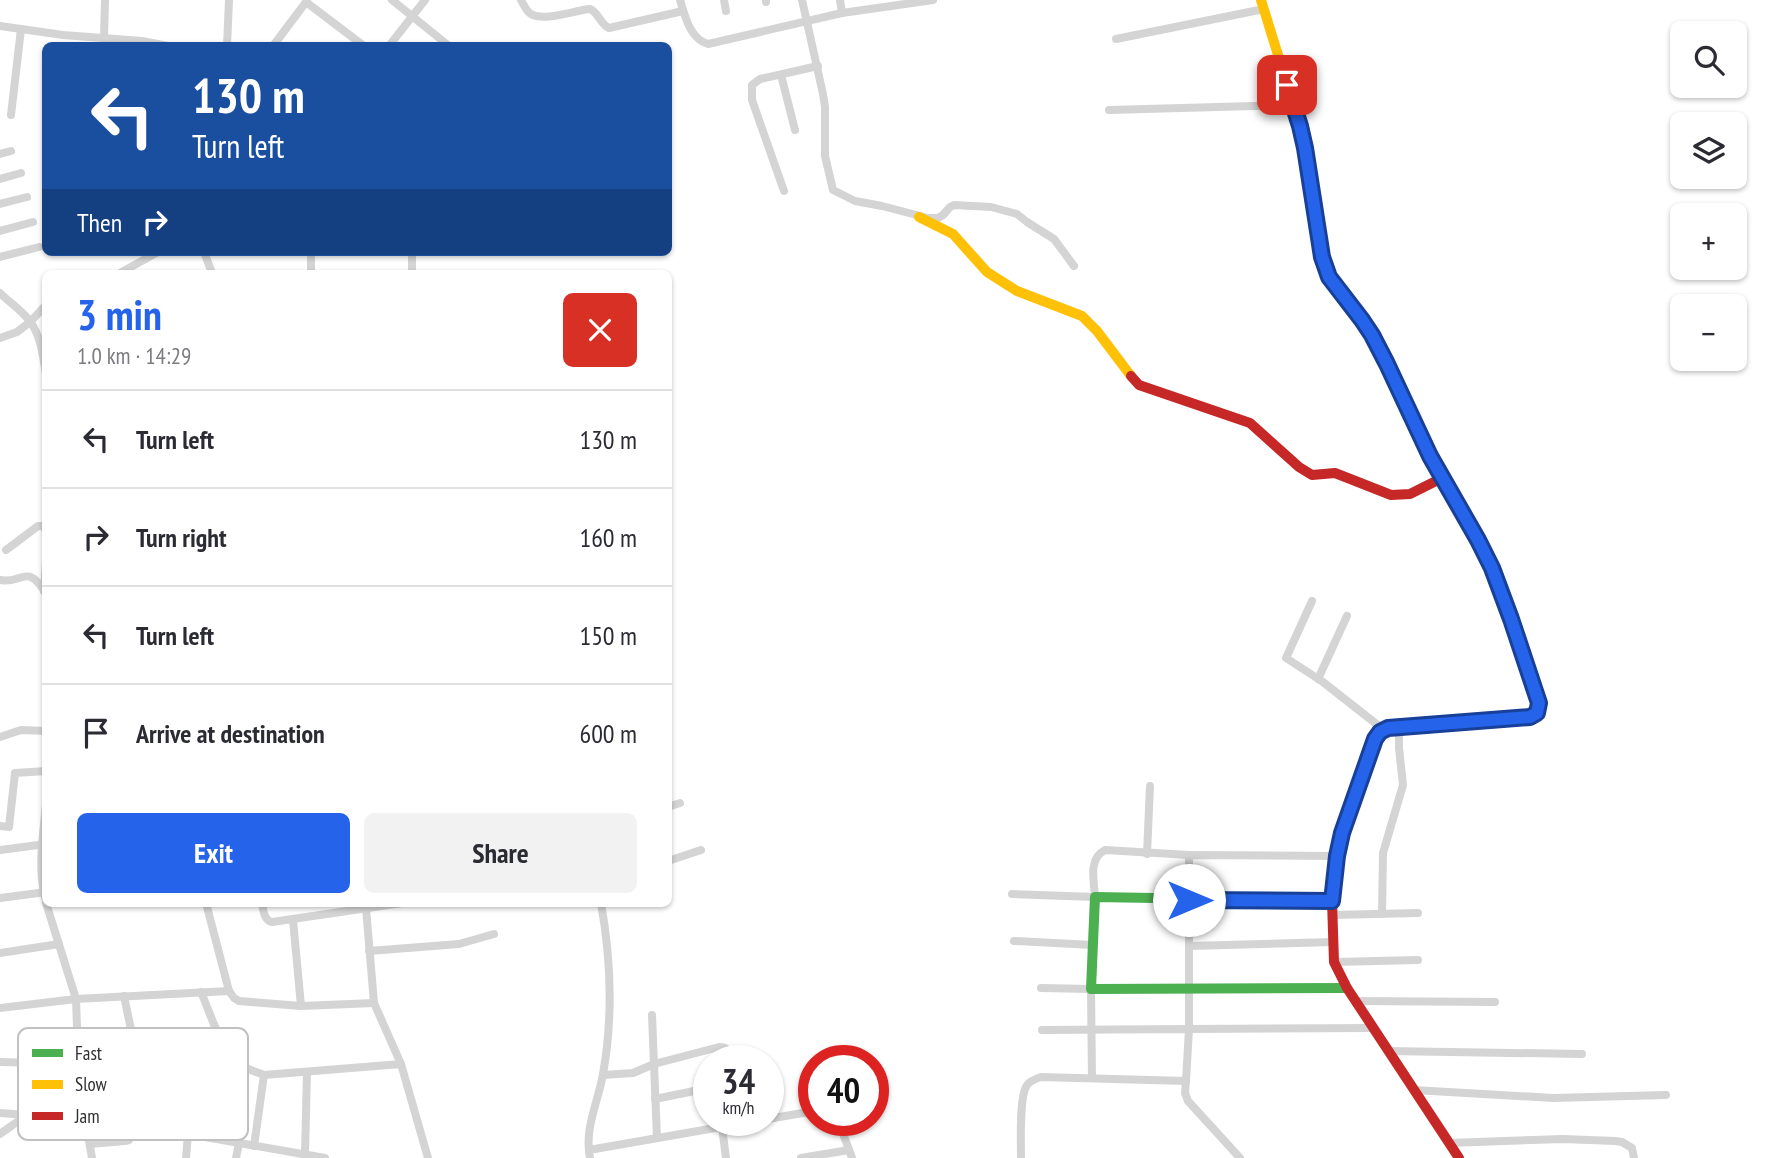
<!DOCTYPE html>
<meta charset="utf-8">
<style>
body{margin:0;font-family:"PT Sans Narrow",sans-serif;background:#f2f2f3;color:#2b2b33;height:100vh;display:flex;flex-direction:column;font-size:26px;white-space:nowrap}
*{box-sizing:border-box;margin:0}
p{font-size:23px;color:#7c7c81}
.icon{flex:none;width:38px;height:38px;fill:none;stroke:currentColor;stroke-width:2;stroke-linecap:round;stroke-linejoin:round}
.map{position:relative;flex:1;overflow:hidden}
.side{position:absolute;left:42px;top:270px;width:630px;height:637px;display:flex;flex-direction:column;background:#fff;border-radius:10px;box-shadow:0 2px 5px #0004}
.side>*{flex:none}
.guide{position:absolute;left:42px;top:42px;width:630px;height:214px;border-radius:10px;box-shadow:0 2px 5px #0004;background:#1a4fa0;color:#fff;overflow:hidden}
.buttons{position:absolute;left:1670px;top:21px;display:grid;gap:14px}
.buttons a{display:grid;place-items:center;width:77px;height:77px;border-radius:10px;background:#fff;box-shadow:0 2px 5px #0004;font-size:35px}
.speed{position:absolute;left:693px;top:1045px;display:flex;gap:14px;font-size:35px;font-weight:700;text-align:center}
.speed>*{display:grid;place-content:center;width:91px;height:91px;border-radius:50%;background:#fff;box-shadow:0 2px 5px #0004;line-height:1}
.speed small{font-size:18px;font-weight:400}
.speed .limit{border:10px solid #d22;background:#fff;color:#111}
.pin{position:absolute;display:grid;place-items:center;width:60px;height:60px;color:#fff;margin:-30px;border-radius:14px;box-shadow:0 4px 10px #0006}
.me{position:absolute;width:77px;margin:-38px;rotate:90deg;stroke-linejoin:round;filter:drop-shadow(0 0 5px #0008)}
.turn{display:flex;align-items:center;gap:24px;height:147px;padding:0 35px;font-size:32px}
.turn .icon{width:91px;height:91px;stroke-width:2.5}
.turn b{display:block;font-size:49px;line-height:60px}
.then{display:flex;align-items:center;height:66px;padding:0 35px;background:#0003;gap:14px;font-size:26px}
.round{display:grid;place-items:center;flex:none;width:74px;height:74px;border-radius:10px;background:#f2f2f3}
.overview{display:flex;align-items:center;justify-content:space-between;height:119px;padding:0 35px}
h1{font-size:42px;font-weight:700;line-height:52px;color:#2563eb}
.primary-button{display:flex;gap:14px;margin-top:auto;padding:14px 35px}
.primary-button a{flex:1;height:80px;border-radius:10px;background:#2563eb;color:#fff;font-size:28px;font-weight:700;line-height:80px;text-align:center}
.primary-button a+a{background:#f2f2f3;color:#2b2b33}
ul{padding:0;list-style:none}
li{display:flex;align-items:center;gap:21px;height:98px;padding:0 35px;border-top:2px solid #e1e1e2}
li div{flex:1}
li b{display:block;font-size:26px}
li em{font-style:normal}
.map>svg:first-child{display:block}
.lines{fill:none;stroke-linecap:round;stroke-linejoin:round}
.street{stroke:#d4d4d4;stroke-width:8}
.fast{stroke:#4caf50;stroke-width:10}
.slow{stroke:#ffc107;stroke-width:10}
.jam{stroke:#c62828;stroke-width:10}
.route-casing{stroke:#184099;stroke-width:18}
.route{stroke:#2563eb;stroke-width:12}
.key{fill:#fff;stroke:#c1c1c1;stroke-width:2}
.key-label{font-size:19px;fill:#2f2f2f}
</style>
<div class="map">
<svg width="1768" height="1158" viewBox="0 0 1768 1158">
<rect width="100%" height="100%" fill="#fff"/>
<g class="lines">
<g class="street">
<path d="M307 0 306 2 364 46"/>
<path d="M392 0 449 46"/>
<path d="M521 0C524 5 526 11 531 14 545 22 575 10 590 9 599 13 600 24 609 28L683 11"/>
<path d="M680 0C685 16 690 39 708 44L842 13 933 0"/>
<path d="M724 0 726 11"/>
<path d="M766 0V2"/>
<path d="M802 0 823 94 825 107V156L833 190 855 201 882 206 928 218H938L943 215 950 207 954 205 991 207 1017 214 1027 222 1054 239 1074 266"/>
<path d="M840 0 842 13"/>
<path d="M0 26 63 35 142 41 168 46"/>
<path d="M104 38 105 0"/>
<path d="M1116 39 1264 9"/>
<path d="M227 46 229 0"/>
<path d="M273 46 306 2"/>
<path d="M389 46 425 0"/>
<path d="M781 75 795 130"/>
<path d="M1109 110 1294 105"/>
<path d="M11 115 21 29"/>
<path d="M0 154 11 151"/>
<path d="M0 179 21 173"/>
<path d="M784 191 752 100V85L760 79 818 66"/>
<path d="M0 204 27 197"/>
<path d="M0 231 33 222"/>
<path d="M204 252 212 273"/>
<path d="M412 252V273"/>
<path d="M0 257 39 247"/>
<path d="M311 258V273"/>
<path d="M120 273 158 252"/>
<path d="M0 293C9 302 21 310 29 320 41 335 43 356 46 374"/>
<path d="M0 338 17 332 30 322 46 305"/>
<path d="M6 550 38 526H43L46 531"/>
<path d="M0 580C21 585 27 561 46 594"/>
<path d="M44 591 46 562"/>
<path d="M1312 601 1286 658 1323 682 1384 730"/>
<path d="M1318 679 1347 616"/>
<path d="M0 737 21 730 46 731"/>
<path d="M46 805C43 836 37 870 46 901"/>
<path d="M668 807 680 803"/>
<path d="M0 826 9 827 15 773 46 771"/>
<path d="M0 850 46 844"/>
<path d="M1147 854 1150 786"/>
<path d="M1337 856 1189 855V1029L1373 1028"/>
<path d="M668 861 701 850"/>
<path d="M1012 894 1095 897C1094 880 1088 859 1105 850L1189 855"/>
<path d="M0 898 46 892"/>
<path d="M46 903 76 999 78 1055 84 1112 92 1158"/>
<path d="M206 903 229 991 234 998 239 1001 301 1006 374 1003"/>
<path d="M262 903C263 910 264 920 272 922L402 903"/>
<path d="M366 908 374 1003 401 1064 428 1158"/>
<path d="M1382 914 1383 853 1403 785 1399 748V727"/>
<path d="M1332 915 1418 913"/>
<path d="M293 920 301 1006"/>
<path d="M1014 941 1093 945"/>
<path d="M1189 946 1333 942"/>
<path d="M369 951 459 944 494 934"/>
<path d="M0 953 59 944"/>
<path d="M1334 962 1418 960"/>
<path d="M1041 988 1091 989 1092 1078"/>
<path d="M201 992C212 1017 220 1050 243 1066 249 1070 257 1072 264 1075L401 1064"/>
<path d="M124 996 145 1097"/>
<path d="M1355 1001 1495 1002"/>
<path d="M0 1008 76 999 229 991"/>
<path d="M652 1015 657 1138"/>
<path d="M1388 1051 1582 1054"/>
<path d="M0 1062 79 1064"/>
<path d="M603 1075 633 1073 654 1064 719 1047C729 1047 730 1052 732 1060"/>
<path d="M768 1075H770"/>
<path d="M1186 1081 1185 1093 1188 1101 1240 1158"/>
<path d="M1414 1090 1553 1098 1666 1095"/>
<path d="M655 1099 709 1088"/>
<path d="M0 1113 27 1115 84 1112"/>
<path d="M768 1119 814 1111"/>
<path d="M838 1120 852 1158"/>
<path d="M722 1127 726 1158"/>
<path d="M0 1134 27 1115"/>
<path d="M1449 1143 1563 1139 1615 1141 1622 1142 1632 1148 1634 1158"/>
<path d="M90 1144 125 1141 129 1140 131 1132"/>
<path d="M254 1146 264 1075"/>
<path d="M589 1150 761 1120"/>
<path d="M305 1154 307 1072"/>
<path d="M186 1158 188 1134 325 1158"/>
<path d="M236 1158 239 1143"/>
<path d="M590 1158C584 1128 598 1103 603 1074 613 1018 611 959 601 903"/>
<path d="M801 1158 849 1150"/>
<path d="M1021 1158C1021 1143 1019 1096 1027 1085 1030 1081 1035 1079 1041 1077L1186 1081 1189 1029 1042 1030"/>
</g>
<g class="fast">
<path d="M1424 725 1529 717 1537 713 1539 703 1492 568 1478 540 1432 460"/>
<path d="M1332 901 1095 897 1091 989 1347 988"/>
</g>
<g class="slow">
<path d="M1261 0 1300 126 1305 147 1322 257 1329 277 1372 335 1432 460"/>
<path d="M919 217 953 234 987 272 1017 291 1082 316 1097 331 1131 376"/>
</g>
<g class="jam">
<path d="M1131 376 1139 385 1250 423 1299 467 1312 475 1335 473 1391 495 1410 494 1442 478"/>
<path d="M1424 725C1407 727 1386 723 1375 739L1342 833 1337 856 1332 901 1334 962 1347 988 1459 1158"/>
</g>
</g>
<g class="lines">
<g class="route-casing">
<path id="route" d="M1189 900 1332 901 1337 856 1342 833 1375 739 1380 732 1388 728 1530 717 1537 713 1539 703 1511 619 1492 568 1478 540 1430 456 1387 364 1372 335 1362 320 1329 277 1322 257 1305 148 1300 126 1287 85"/>
</g>
<use href="#route" class="route"/>
</g>
<rect x="18" y="1028" width="230" height="112" rx="10" class="key"/>
<rect x="32" y="1049" width="31" height="8" fill="#4caf50"/>
<rect x="32" y="1080" width="31" height="9" fill="#ffc107"/>
<rect x="32" y="1112" width="31" height="8" fill="#c62828"/>
<g class="key-label">
<text x="75" y="1060">Fast</text>
<text x="75" y="1091">Slow</text>
<text x="75" y="1123">Jam</text>
</g>
</svg>
<div class="buttons">
<a><svg class="icon" aria-label="search" viewBox="0 0 24 24"><circle cx="10" cy="10" r="6"/><path d="M15 15l6 6"/></svg></a>
<a><svg class="icon" aria-label="layers" viewBox="0 0 24 24"><path d="M12 4l9 5-9 5-9-5zM3 14l9 5 9-5"/></svg></a>
<a>+</a>
<a>−</a>
</div>
<div class="speed"><div>34<small>km/h</small></div><div class="limit">40</div></div>
<div class="pin" style="left:1287px;top:85px;background:#d93025"><svg class="icon" aria-label="arrive" viewBox="0 0 24 24"><path d="M6 21V4h12l-3 4 3 4H6"/></svg></div>
<svg class="me" style="left:1189px;top:900px" viewBox="-20 -20 40 40"><circle r="19" fill="#fff"/><path d="M0-13L10 11 0 6-10 11z" fill="#2563eb"/></svg>
<div class="guide">
<div class="turn"><svg class="icon" aria-label="left" viewBox="0 0 24 24"><path d="M17 20v-9H6M10 6l-5 5 5 5"/></svg><div><b>130 m</b>Turn left</div></div>
<div class="then">Then<svg class="icon" aria-label="right" viewBox="0 0 24 24"><path d="M7 20v-9h11M14 6l5 5-5 5"/></svg></div>
</div>
<section class="side">
<div class="overview"><div><h1>3 min</h1><p>1.0 km · 14:29</p></div><a class="round" style="background:#d93025;color:#fff"><svg class="icon" aria-label="close" viewBox="0 0 24 24"><path d="M6 6l12 12M18 6L6 18"/></svg></a></div>
<ul>
<li><svg class="icon" aria-label="left" viewBox="0 0 24 24"><path d="M17 20v-9H6M10 6l-5 5 5 5"/></svg><div><b>Turn left</b></div><em>130 m</em></li>
<li><svg class="icon" aria-label="right" viewBox="0 0 24 24"><path d="M7 20v-9h11M14 6l5 5-5 5"/></svg><div><b>Turn right</b></div><em>160 m</em></li>
<li><svg class="icon" aria-label="left" viewBox="0 0 24 24"><path d="M17 20v-9H6M10 6l-5 5 5 5"/></svg><div><b>Turn left</b></div><em>150 m</em></li>
<li><svg class="icon" aria-label="arrive" viewBox="0 0 24 24"><path d="M6 21V4h12l-3 4 3 4H6"/></svg><div><b>Arrive at destination</b></div><em>600 m</em></li>
</ul>
<div class="primary-button"><a>Exit</a><a>Share</a></div>
</section>
</div>
